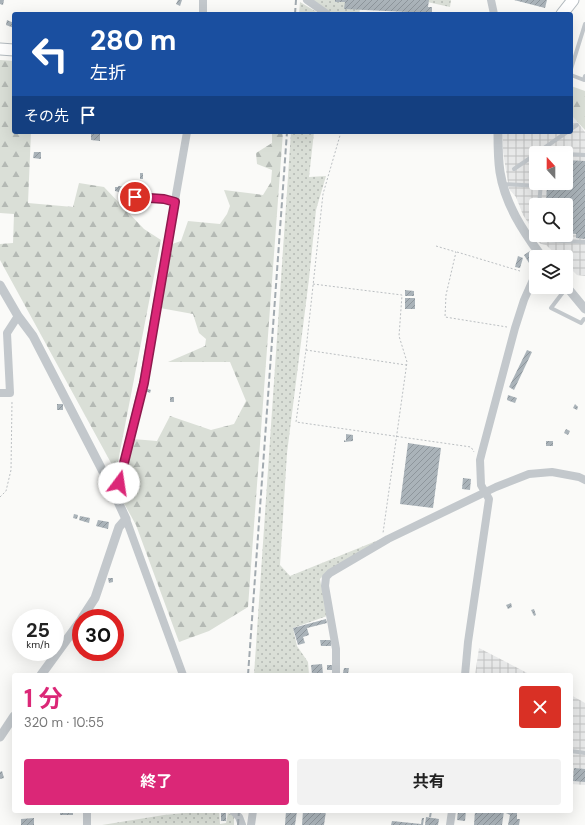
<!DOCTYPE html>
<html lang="ja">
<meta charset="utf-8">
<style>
body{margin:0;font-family:"DM Sans","Noto Sans JP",sans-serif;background:#f2f2f2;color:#222;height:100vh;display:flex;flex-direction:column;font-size:15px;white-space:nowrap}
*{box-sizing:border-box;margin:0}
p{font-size:13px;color:#767676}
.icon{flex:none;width:22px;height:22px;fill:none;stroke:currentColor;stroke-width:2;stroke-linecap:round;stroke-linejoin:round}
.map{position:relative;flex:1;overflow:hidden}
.panel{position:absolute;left:12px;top:673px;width:561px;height:140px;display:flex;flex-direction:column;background:#fff;border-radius:4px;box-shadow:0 4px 16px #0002}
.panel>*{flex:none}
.hud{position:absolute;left:12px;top:12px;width:561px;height:122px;border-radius:4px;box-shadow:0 4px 16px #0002;background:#1a4fa0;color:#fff;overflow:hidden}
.needle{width:26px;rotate:339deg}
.controls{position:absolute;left:529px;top:146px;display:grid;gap:8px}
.controls a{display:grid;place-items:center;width:44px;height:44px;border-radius:4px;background:#fff;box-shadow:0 4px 16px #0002;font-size:20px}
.speed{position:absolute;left:12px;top:609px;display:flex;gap:8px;font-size:20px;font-weight:700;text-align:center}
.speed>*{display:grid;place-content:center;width:52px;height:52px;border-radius:50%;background:#fff;box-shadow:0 4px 16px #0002;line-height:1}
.speed small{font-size:10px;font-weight:400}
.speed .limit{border:6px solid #d22;background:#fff;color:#111}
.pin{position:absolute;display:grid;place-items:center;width:34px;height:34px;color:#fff;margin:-17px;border:2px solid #fff;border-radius:50%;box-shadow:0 1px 4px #0007}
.me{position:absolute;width:44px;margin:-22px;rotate:14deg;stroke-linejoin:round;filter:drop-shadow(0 0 3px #0008)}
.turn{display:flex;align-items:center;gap:14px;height:84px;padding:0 12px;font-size:18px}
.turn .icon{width:52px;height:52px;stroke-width:2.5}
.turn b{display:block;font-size:28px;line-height:34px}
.then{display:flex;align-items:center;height:38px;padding:0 12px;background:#0003;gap:8px;font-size:15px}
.round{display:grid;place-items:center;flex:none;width:42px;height:42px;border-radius:4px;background:#f2f2f2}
.overview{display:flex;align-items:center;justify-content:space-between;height:68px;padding:0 12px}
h1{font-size:24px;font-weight:700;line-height:30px;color:#db2777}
.primary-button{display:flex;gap:8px;margin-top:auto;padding:8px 12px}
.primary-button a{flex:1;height:46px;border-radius:4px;background:#db2777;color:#fff;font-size:16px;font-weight:700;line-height:46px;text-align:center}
.primary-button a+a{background:#f2f2f2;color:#222}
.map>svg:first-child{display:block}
.industrial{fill:url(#industrial-grid);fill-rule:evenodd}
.grass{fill:url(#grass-dots)}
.forest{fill:url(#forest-firs)}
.building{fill:url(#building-hatch)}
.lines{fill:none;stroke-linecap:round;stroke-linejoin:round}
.secondary-casing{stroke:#b3babf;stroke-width:13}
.path{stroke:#bbbfc2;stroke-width:1;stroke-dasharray:2 2;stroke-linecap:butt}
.service{stroke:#c3c8cc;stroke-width:4}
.minor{stroke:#c3c8cc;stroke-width:8}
.tertiary{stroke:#c3c8cc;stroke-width:9}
.secondary{stroke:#fff;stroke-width:11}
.rail{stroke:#a2aab0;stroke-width:2;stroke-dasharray:6 3;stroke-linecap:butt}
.route-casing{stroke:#8e194d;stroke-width:10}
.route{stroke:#db2777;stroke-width:7}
</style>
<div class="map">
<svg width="585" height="825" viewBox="0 0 585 825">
<defs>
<pattern id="industrial-grid" width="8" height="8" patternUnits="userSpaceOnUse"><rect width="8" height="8" fill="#e8e9e9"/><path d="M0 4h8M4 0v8" fill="none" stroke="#c0c1c2"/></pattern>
<pattern id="grass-dots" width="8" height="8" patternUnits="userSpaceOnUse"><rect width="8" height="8" fill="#dadfd7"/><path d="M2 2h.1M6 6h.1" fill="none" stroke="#b4b9b4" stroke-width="1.8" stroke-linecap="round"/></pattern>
<pattern id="forest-firs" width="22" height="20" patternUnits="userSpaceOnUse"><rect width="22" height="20" fill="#dadfd7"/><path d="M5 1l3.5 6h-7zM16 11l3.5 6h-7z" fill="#b4b9b4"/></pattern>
<pattern id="building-hatch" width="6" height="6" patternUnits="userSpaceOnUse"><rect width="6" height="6" fill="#aab3b9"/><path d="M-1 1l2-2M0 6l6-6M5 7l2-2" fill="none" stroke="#8e969c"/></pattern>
</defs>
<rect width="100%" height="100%" fill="#fafaf8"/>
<g class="industrial">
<path d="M571 114 585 132V276L577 275 566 264V257H559L546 245 541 244 536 240 533 230 523 215 516 197 509 189 503 152V132H571ZM536 153H566V183H536ZM536 205H566V235H536Z"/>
<path d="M479 648 531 675H475Z"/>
<path d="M571 695 585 703V785L571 784Z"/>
</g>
<g class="grass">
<path d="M312 0H362L359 14H332Z"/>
<path d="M418 0H451L450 7Z"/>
<path d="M300 2 320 14H299Z"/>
<path d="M291 132H314L309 177 326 176 316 210 309 279 287 453 280 565 290 576 381 539 325 573 320 579 327 616 293 628 297 646 308 662 309 675H254Z"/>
<path d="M206 811H219L220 824 226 823 228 813 234 816V825H102L164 815Z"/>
</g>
<g class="forest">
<path d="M0 60 14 61V132H31L28 203 73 207 79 183 104 187 144 229 161 240 116 472 0 260V244L13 243 14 214 0 213Z"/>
<path d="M571 86 585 91V130L571 115Z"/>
<path d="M272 132H283L248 607 209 631 179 642 136 525 120 496 133 439 157 441 170 416 211 430 234 424 246 401 230 362H168L205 346 206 339 199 333 193 314 160 308 172 244 181 241 188 221 220 224 227 214 230 206 224 190 263 195 271 182 272 170 257 164 256 153 272 143Z"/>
</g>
<g class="building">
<path d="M0 0H4L3 5 0 4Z"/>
<path d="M178 0H182L180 6 176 4Z"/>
<path d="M335 0H429L428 7H432V12H428V13L344 9 345 2H335Z"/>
<path d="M514 0H547L545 8Z"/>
<path d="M7 20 14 23V28L6 25Z"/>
<path d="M91 132H100V141L91 140Z"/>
<path d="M34 152H41V159L33 158Z"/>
<path d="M566 160 585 161V239L576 238V234L566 233V205H546L547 183H566Z"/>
<rect x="140" y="173" width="3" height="6"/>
<path d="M118 186 129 187V194L119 193V192L115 191V187H118Z"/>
<path d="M142 186 143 193H140V187Z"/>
<rect x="130" y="203" width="7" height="7"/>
<path d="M530 251 535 259 529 263 524 255Z"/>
<path d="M518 256 523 258 520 268 515 267Z"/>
<path d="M405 290 414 291V296H405Z"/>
<rect x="405" y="298" width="10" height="11"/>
<path d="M527 350 532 352 514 390 509 387Z"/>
<path d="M145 388 151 390 150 393 145 391Z"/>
<path d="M508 395 517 398 515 403 507 400Z"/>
<rect x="170" y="397" width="4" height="5"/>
<rect x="57" y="404" width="6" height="6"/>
<path d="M575 404 578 407 577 410 573 408Z"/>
<path d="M566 429 570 431 568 435 564 433Z"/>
<path d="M346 434 353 435V441L344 442V440L346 441Z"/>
<rect x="546" y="441" width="7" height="5"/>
<path d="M408 443 441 448 433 508 400 504Z"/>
<path d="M463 478 471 479 470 490 462 489Z"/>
<path d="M74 514 78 515 77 519 73 518Z"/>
<path d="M80 516 90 518 89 523 79 520Z"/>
<path d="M98 520 109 522 108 529 96 526Z"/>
<path d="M108 578H113V582L109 583Z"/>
<path d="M511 603 512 607 508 609 506 605Z"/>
<path d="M534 609 536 615 534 616 531 610Z"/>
<path d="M96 612 98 615 94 618 92 615Z"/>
<path d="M326 619 327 623 307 628 309 635 303 637 305 643 298 645 293 628Z"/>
<path d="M320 640H331V646H321Z"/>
<path d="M322 664 323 674H312L311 665Z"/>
<rect x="327" y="665" width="6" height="5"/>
<path d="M344 668H349L348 674 343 673Z"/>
<path d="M574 768 585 769V782L573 781Z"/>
<path d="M2 771 4 778 0 779V772Z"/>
<rect x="60" y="811" width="13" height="4"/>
<path d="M286 811H297L295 825H285Z"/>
<path d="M303 811H326L324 825H302Z"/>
<path d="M430 811H432L431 817H429Z"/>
<path d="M458 811H466L465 821 457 820Z"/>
<path d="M475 811H504L502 825H474Z"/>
<path d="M506 811 517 813V819H520L519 825H508L510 815 506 813Z"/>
<rect x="221" y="812" width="5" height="9"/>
<path d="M426 817 439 819 438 825H425Z"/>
<path d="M34 818V825H21V819Z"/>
<path d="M422 818H424L423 825H391L392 821 421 824Z"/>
</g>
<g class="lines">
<g class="secondary-casing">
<g id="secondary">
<path d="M562 14 573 0"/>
<path d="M0 49 14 50"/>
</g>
</g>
<g class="path">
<path d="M341 132 323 194 306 350 296 422 471 447 474 452"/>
<path d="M436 246 456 252 446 295 445 317 507 327"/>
<path d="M457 252 520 271"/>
<path d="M313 284 402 295 399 336 407 362 383 533"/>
<path d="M306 350 406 365"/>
<path d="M0 497 6 491 11 470 12 401"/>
</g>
<g class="service">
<path d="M571 69 585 24"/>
<path d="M571 75 584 80 585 76"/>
<path d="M571 129 577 125"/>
<path d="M537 153 567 132"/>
<path d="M566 154 585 155"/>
<path d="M514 169 536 154"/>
<path d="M503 184 540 186"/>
<path d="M135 197 164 199 175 201"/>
<path d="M539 205 541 183"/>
<path d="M538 235 543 240 585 242"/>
<path d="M567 287 551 308 581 323 584 319"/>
<path d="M571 751 585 753"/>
</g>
<g class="minor">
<path d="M307 0 327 14"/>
<path d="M491 0 494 14"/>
<path d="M203 14V0"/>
<path d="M0 393H10L7 333 18 316"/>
<path d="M114 493 119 483 143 383 187 132"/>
<path d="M126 519 183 675"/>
<path d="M336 675V649L325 586 326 577 330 573 388 539 496 487 529 474 552 472 579 477 585 480"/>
<path d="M465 675 468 642 489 499 481 485 480 460 482 452 515 328 524 300 536 273"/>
<path d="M87 811V825"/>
<path d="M233 811 239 817 242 825"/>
<path d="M251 825 253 811"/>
<path d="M450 825 452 811"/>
</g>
<g class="tertiary">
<path d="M498 132C498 145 498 159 500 172 505 204 523 231 542 257"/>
<path d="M0 285 18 316 33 336 114 493 126 519 119 527 95 598 82 618"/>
<path d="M566 286 585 309"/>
<path d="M41 675 81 620"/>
<path d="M0 737 14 716"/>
</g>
<use href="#secondary" class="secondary"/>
<g class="rail">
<path d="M295 14 296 0"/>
<path d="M248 675 287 132"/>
<path d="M238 825 239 811"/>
</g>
</g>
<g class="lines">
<g class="route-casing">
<path id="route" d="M119 483 144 383 175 202 164 199 135 197"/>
</g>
<use href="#route" class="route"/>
</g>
</svg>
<div class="controls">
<a><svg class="needle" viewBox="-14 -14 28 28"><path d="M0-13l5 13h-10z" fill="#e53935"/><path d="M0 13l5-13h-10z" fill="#767676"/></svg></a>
<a><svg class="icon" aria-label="search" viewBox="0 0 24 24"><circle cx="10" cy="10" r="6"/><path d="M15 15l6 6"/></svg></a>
<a><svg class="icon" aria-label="layers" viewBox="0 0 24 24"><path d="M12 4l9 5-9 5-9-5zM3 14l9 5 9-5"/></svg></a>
</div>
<div class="speed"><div>25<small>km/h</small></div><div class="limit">30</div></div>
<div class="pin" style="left:135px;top:197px;background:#d93025"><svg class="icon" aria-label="arrive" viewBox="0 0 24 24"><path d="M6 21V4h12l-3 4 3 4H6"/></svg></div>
<svg class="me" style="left:119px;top:483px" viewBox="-20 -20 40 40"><circle r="19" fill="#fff"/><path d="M0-13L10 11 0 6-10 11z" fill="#db2777"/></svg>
<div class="hud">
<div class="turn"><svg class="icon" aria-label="left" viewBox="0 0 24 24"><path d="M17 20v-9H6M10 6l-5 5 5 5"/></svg><div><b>280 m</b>左折</div></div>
<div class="then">その先<svg class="icon" aria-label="arrive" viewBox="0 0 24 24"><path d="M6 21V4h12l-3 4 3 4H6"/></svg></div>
</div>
<section class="panel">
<div class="overview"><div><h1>1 分</h1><p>320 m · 10:55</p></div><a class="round" style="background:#d93025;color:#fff"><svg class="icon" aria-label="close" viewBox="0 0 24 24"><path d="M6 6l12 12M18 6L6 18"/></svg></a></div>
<div class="primary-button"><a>終了</a><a>共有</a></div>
</section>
</div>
